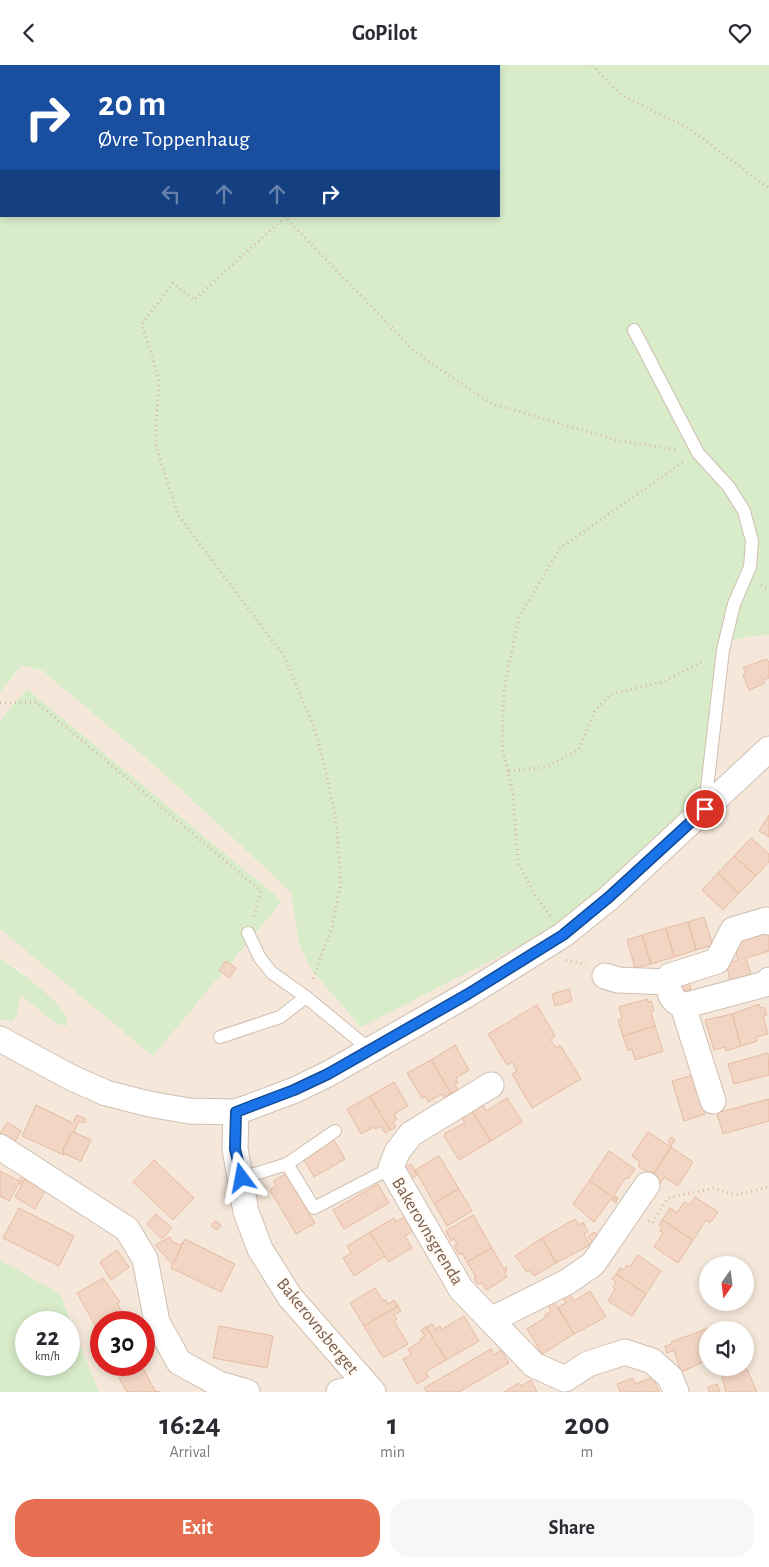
<!DOCTYPE html>
<meta charset="utf-8">
<style>
body{margin:0;font-family:"Alegreya Sans",sans-serif;background:#f7f7f7;color:#2b2b33;height:100vh;display:flex;flex-direction:column;font-size:19px;white-space:nowrap}
*{box-sizing:border-box;margin:0}
p{font-size:16px;color:#7c7c81}
.icon{flex:none;width:28px;height:28px;fill:none;stroke:currentColor;stroke-width:2;stroke-linecap:round;stroke-linejoin:round}
.map{position:relative;height:1327px;overflow:hidden}
.drawer{display:flex;flex-direction:column;background:#fff;flex:1}
.drawer>*{flex:none}
.top-card{position:absolute;left:0px;top:0px;width:500px;height:152px;box-shadow:0 2px 8px #0003;background:#1a4fa0;color:#fff;overflow:hidden}
.needle{width:32px;rotate:194deg}
.fabs{position:absolute;left:699px;top:1191px;display:grid;gap:10px}
.fabs a{display:grid;place-items:center;width:55px;height:55px;border-radius:50%;background:#fff;box-shadow:0 2px 8px #0003;font-size:25px}
.speed{position:absolute;left:15px;top:1246px;display:flex;gap:10px;font-size:25px;font-weight:700;text-align:center}
.speed>*{display:grid;place-content:center;width:65px;height:65px;border-radius:50%;background:#fff;box-shadow:0 2px 8px #0003;line-height:1}
.speed small{font-size:12px;font-weight:400}
.speed .limit{border:8px solid #d22;background:#fff;color:#111}
.pin{position:absolute;display:grid;place-items:center;width:42px;height:42px;color:#fff;margin:-21px;border:2px solid #fff;border-radius:50%;box-shadow:0 1px 5px #0007}
.me{position:absolute;width:55px;margin:-28px;rotate:347deg;stroke-linejoin:round;filter:drop-shadow(0 0 4px #0008)}
.turn{display:flex;align-items:center;gap:18px;height:105px;padding:0 15px;font-size:22px}
.turn .icon{width:65px;height:65px;stroke-width:2.5}
.turn b{display:block;font-size:35px;line-height:42px}
.lanes{display:flex;align-items:center;height:48px;padding:0 15px;background:#0003;justify-content:center;gap:25px;direction:ltr}
.lanes .off{opacity:.35}
.eta{display:flex;justify-content:space-evenly;align-items:center;height:85px;text-align:center}
.eta b{font-size:30px;font-weight:700;line-height:35px}
.button{display:flex;gap:10px;margin-top:auto;padding:10px 15px}
.button a{flex:1;height:58px;border-radius:20px;background:#e76f51;color:#fff;font-size:20px;font-weight:700;line-height:58px;text-align:center}
.button a+a{background:#f7f7f7;color:#2b2b33}
header{display:flex;justify-content:space-between;align-items:center;height:65px;padding:0 15px;background:#fff;font-size:22px;font-weight:700}
.map>svg:first-child{display:block}
.residential{fill:#f5e8da;fill-rule:evenodd}
.green{fill:#d8ecc9;fill-rule:evenodd}
.building{fill:#f3d5c3;stroke:#e6bba3}
.lines{fill:none;stroke-linecap:round;stroke-linejoin:round}
.lane-casing{stroke:#d1beb0;stroke-width:14}
.street-casing{stroke:#d1beb0;stroke-width:27}
.path{stroke:#d9b8a5;stroke-width:3;stroke-dasharray:1 4;stroke-linecap:butt}
.lane{stroke:#fff;stroke-width:12}
.street{stroke:#fff;stroke-width:25}
.route-casing{stroke:#114b97;stroke-width:12}
.route{stroke:#1a73e8;stroke-width:9}
.labels{text-anchor:middle;stroke-width:4;stroke-linejoin:round;paint-order:stroke}
.street-label{font-size:18px;fill:#7a5c4d;stroke:#fffaf3}
</style>
<header><svg class="icon" aria-label="back" viewBox="0 0 24 24"><path d="M15 5l-7 7 7 7"/></svg>GoPilot<svg class="icon" aria-label="heart" viewBox="0 0 24 24"><path d="M12 20l-8-8c-3-5 5-10 8-4 3-6 11-1 8 4z"/></svg></header>
<div class="map">
<svg width="769" height="1327" viewBox="0 0 769 1327">
<rect width="100%" height="100%" fill="#fdf6ec"/>
<path class="residential" d="M769 570V1327H80L69 1300V1258L0 1214V955L12 956 20 929 38 943 57 939 18 904 0 893V627L22 600 43 606 161 706 291 827 300 882 312 906 361 962 718 580 746 572ZM708 1200H745V1238H708ZM101 1258H144V1300H101ZM708 1265H745V1302H708Z"/>
<g class="green">
<path d="M0 0H769V570L746 572 718 580 701 732 566 857 361 962 312 906 300 882 291 827 161 706 43 606 22 600 0 627ZM1 1H499V151H1Z"/>
<path d="M27 624 282 836 153 991 0 864V656Z"/>
<path d="M0 893C14 902 63 938 67 953 68 955 67 958 67 961L57 959 20 930 18 948 12 956 0 955Z"/>
<path d="M0 1195 60 1229 99 1327H0ZM26 1258H69V1300H26Z"/>
</g>
<g class="building">
<path d="M766 594 769 597V613L763 615 765 618 749 625 743 610 746 609 743 603Z"/>
<path d="M769 750V772L759 766Z"/>
<path d="M751 773 769 789V797L756 811 734 791Z"/>
<path d="M734 791 756 811 739 828 718 808Z"/>
<path d="M718 808 739 828 723 845 702 825Z"/>
<path d="M704 852 713 880 696 885 688 857Z"/>
<path d="M688 857 696 885 674 892 666 863Z"/>
<path d="M666 863 674 892 651 899 642 870Z"/>
<path d="M769 864V886L746 893 753 917 732 922 726 899 738 895 732 874Z"/>
<path d="M642 870 651 899 635 903 627 875Z"/>
<path d="M226 896 236 903 229 913 219 905Z"/>
<path d="M688 912 691 924 678 927 675 915Z"/>
<path d="M569 924 572 936 555 941 552 929Z"/>
<path d="M647 934 648 937 651 936 654 946 651 947 655 961 623 971 618 955 622 954 619 942Z"/>
<path d="M759 939 760 943 764 942 767 950 763 951 768 969 756 972 757 976 741 981 732 949Z"/>
<path d="M537 940 555 971 550 974 556 983 560 980 581 1014 532 1043 512 1009 517 1006 512 997 507 1000 488 969Z"/>
<path d="M732 949 741 981 726 986 725 982 714 985 705 955Z"/>
<path d="M655 961 663 986 635 995 632 984 628 986 623 971Z"/>
<path d="M455 980 469 1005 456 1013 458 1018 455 1020 458 1025 451 1028 431 995Z"/>
<path d="M768 988 769 1010 734 1019 728 999Z"/>
<path d="M431 995 451 1028 444 1033 442 1029 428 1037 425 1031 422 1033 407 1008Z"/>
<path d="M693 1010 705 1049 684 1056 672 1016Z"/>
<path d="M394 1017 408 1041 394 1049 397 1054 393 1057 396 1062 390 1065 370 1031Z"/>
<path d="M370 1031 390 1065 385 1068 381 1061 375 1064 374 1062 361 1069 347 1044Z"/>
<path d="M507 1033 522 1057 491 1076 470 1043 477 1039 479 1042 483 1040 486 1046Z"/>
<path d="M769 1034V1056L723 1069 717 1048Z"/>
<path d="M36 1040 73 1058 77 1050 86 1054 84 1058 79 1056 74 1067 71 1068 63 1085 64 1090 22 1071Z"/>
<path d="M470 1043 491 1076 459 1095 444 1071 445 1068 465 1058 462 1053 466 1050 463 1047Z"/>
<path d="M7 1057 21 1066 14 1078 0 1069Z"/>
<path d="M74 1067 91 1075 81 1096 65 1089 63 1085 71 1068Z"/>
<path d="M648 1067 669 1081 670 1079 668 1077 671 1072 675 1075 651 1113V1109L638 1101 640 1097 632 1091Z"/>
<path d="M334 1075 345 1094 314 1112 303 1093Z"/>
<path d="M671 1082 693 1097 678 1121 664 1112 660 1119 651 1113Z"/>
<path d="M609 1086 635 1104 628 1114 626 1112 614 1130 618 1133 617 1135 589 1116Z"/>
<path d="M439 1091 459 1124 434 1138 415 1105Z"/>
<path d="M154 1095 194 1133 173 1155 133 1117Z"/>
<path d="M411 1099 417 1110 410 1115 403 1104Z"/>
<path d="M0 1106 19 1116 23 1109 27 1111 22 1120 19 1118 9 1136 0 1131Z"/>
<path d="M286 1109 315 1158 296 1169 270 1125 276 1121 273 1116Z"/>
<path d="M25 1114 45 1126 35 1144 15 1132Z"/>
<path d="M589 1116 617 1135 616 1138 611 1134 594 1157 573 1139Z"/>
<path d="M378 1119 389 1138 344 1164 333 1145Z"/>
<path d="M459 1124 472 1146 447 1161 434 1138Z"/>
<path d="M695 1132 718 1147 710 1158 706 1155 693 1175 662 1155 670 1143 677 1148 684 1137 689 1140Z"/>
<path d="M19 1143 74 1171 59 1201 3 1173Z"/>
<path d="M156 1149 172 1163 162 1174 147 1159Z"/>
<path d="M473 1150 492 1183 467 1197 462 1188 459 1190 454 1181 457 1179 454 1174 451 1176 446 1166Z"/>
<path d="M404 1152 413 1166 405 1171 412 1183 388 1197 370 1167 394 1153 396 1157Z"/>
<path d="M575 1154 579 1160 583 1157 588 1167 584 1169 590 1180 556 1198 542 1173Z"/>
<path d="M662 1155 693 1175 678 1198 654 1182 663 1168 660 1166 662 1162 659 1160Z"/>
<path d="M215 1156 221 1160 217 1165 211 1161Z"/>
<path d="M370 1167 385 1191 354 1211 343 1193 351 1188 347 1181Z"/>
<path d="M595 1167 602 1179 595 1183 588 1171Z"/>
<path d="M170 1172 172 1177 180 1180 183 1177 173 1200 155 1180Z"/>
<path d="M542 1173 556 1198 534 1211 530 1205 527 1207 515 1191Z"/>
<path d="M185 1174 235 1199 221 1227 171 1203Z"/>
<path d="M492 1183 504 1204 507 1202 505 1209 507 1212 486 1225 482 1218 477 1219 474 1213 476 1212 467 1197Z"/>
<path d="M117 1185 129 1202 111 1215 100 1197Z"/>
<path d="M638 1190 661 1206 646 1229 616 1209 620 1203 624 1205 627 1200 630 1202Z"/>
<path d="M616 1209 646 1229 632 1251 608 1236 615 1224 613 1222 616 1217 612 1214Z"/>
<path d="M103 1213 120 1237 117 1238 128 1258H101V1271L77 1228Z"/>
<path d="M375 1223 383 1236 386 1235 388 1239 394 1235 398 1241 364 1261 350 1238Z"/>
<path d="M590 1226 606 1252 574 1269 558 1242 566 1238 562 1232 569 1228 574 1236Z"/>
<path d="M554 1237 574 1269 542 1289 527 1264 546 1252 545 1250 551 1246 548 1240Z"/>
<path d="M398 1241 401 1246 394 1250 397 1254 394 1256 408 1279 383 1293 364 1261Z"/>
<path d="M464 1251 479 1276 446 1295 426 1262 432 1259 435 1264 440 1261 442 1264Z"/>
<path d="M731 1256 735 1265H708V1269L706 1264Z"/>
<path d="M219 1261 273 1271 267 1303 213 1293Z"/>
<path d="M426 1262 446 1295 426 1307 429 1312 417 1319 403 1294 411 1290 408 1284 421 1276 420 1274 425 1271 421 1265Z"/>
<path d="M706 1264 708 1295 681 1307 674 1285 667 1288 665 1281 672 1279 671 1277Z"/>
<path d="M491 1284 494 1290 501 1285 509 1298 459 1327H427L424 1323Z"/>
<path d="M745 1300 757 1327H726L720 1304 745 1302Z"/>
<path d="M142 1301 155 1326 160 1327H127L119 1313Z"/>
<path d="M653 1312 659 1327H620L617 1319 633 1313 635 1319Z"/>
<path d="M531 1315 537 1327H504L519 1318 521 1321Z"/>
<path d="M717 1319 720 1327H709L708 1322Z"/>
</g>
<g class="lines">
<g class="lane-casing">
<g id="lane">
<path d="M634 265 698 388 729 422 744 446 752 476 750 502 734 539 723 585 705 741"/>
<path d="M248 868 260 893 272 908 306 932 369 984"/>
<path d="M220 972 280 952 306 932"/>
<path d="M287 1099 314 1143 391 1103"/>
<path d="M242 1113 287 1099 335 1066"/>
</g>
</g>
<g class="street-casing">
<g id="street">
<path d="M605 911 618 915 668 917C669 929 672 936 683 941L713 1036"/>
<path d="M668 917 670 911 717 896 733 865 766 855 769 857"/>
<path d="M683 941 765 919 769 915"/>
<path d="M0 974 72 1013 106 1028 149 1039 189 1046 236 1047 295 1025 328 1009 468 929 563 870 609 833 769 684"/>
<path d="M491 1020 411 1069 397 1087 391 1103 461 1224 534 1300 565 1314 588 1299 625 1287 652 1296 670 1312 676 1327"/>
<path d="M236 1047 235 1084 246 1147 260 1184 290 1232 373 1327"/>
<path d="M0 1082 127 1164 145 1194 157 1257 179 1297 219 1319 247 1327"/>
<path d="M491 1255 567 1217 593 1199 647 1120"/>
<path d="M339 1327 367 1321"/>
</g>
</g>
<g class="path">
<path d="M161 0 162 1"/>
<path d="M592 0 621 30 690 64 769 123"/>
<path d="M284 151 415 287 490 338 616 375 677 385"/>
<path d="M285 152 194 235 173 218 142 259 159 315 155 378 178 450 284 591 314 662 325 703 336 755 341 817 332 862 312 917"/>
<path d="M761 520 769 525"/>
<path d="M0 638 36 637 261 826 253 853"/>
<path d="M509 706 547 702 579 684 595 646 611 629 663 617 705 595"/>
<path d="M550 851 534 829 518 797 513 730 502 680 504 624 519 552 560 483 685 396"/>
<path d="M566 895 586 900"/>
<path d="M648 1156 652 1158 668 1133 714 1123 735 1130 769 1122"/>
</g>
<use href="#lane" class="lane"/>
<use href="#street" class="street"/>
</g>
<g class="lines">
<g class="route-casing">
<path id="route" d="M242 1113 235 1084 236 1047 294 1025 328 1009 468 929 563 870 609 832 705 744"/>
</g>
<use href="#route" class="route"/>
</g>
<g class="labels">
<g class="street-label">
<text transform="translate(428 1166) rotate(59)" y="6">Bakerovnsgrenda</text>
<text transform="translate(318 1261) rotate(51)" y="6">Bakerovnsberget</text>
</g>
</g>
</svg>
<div class="fabs">
<a><svg class="needle" viewBox="-14 -14 28 28"><path d="M0-13l5 13h-10z" fill="#e53935"/><path d="M0 13l5-13h-10z" fill="#7c7c81"/></svg></a>
<a><svg class="icon" aria-label="sound" viewBox="0 0 24 24"><path d="M4 9h4l5-4v14l-5-4H4zM17 9q2 3 0 6"/></svg></a>
</div>
<div class="speed"><div>22<small>km/h</small></div><div class="limit">30</div></div>
<div class="pin" style="left:705px;top:744px;background:#d93025"><svg class="icon" aria-label="arrive" viewBox="0 0 24 24"><path d="M6 21V4h12l-3 4 3 4H6"/></svg></div>
<svg class="me" style="left:242px;top:1113px" viewBox="-20 -20 40 40"><path d="M0-17L14 15 0 8-14 15z" fill="#1a73e8" stroke="#fff" stroke-width="4"/></svg>
<div class="top-card">
<div class="turn"><svg class="icon" aria-label="right" viewBox="0 0 24 24"><path d="M7 20v-9h11M14 6l5 5-5 5"/></svg><div><b>20 m</b>Øvre Toppenhaug</div></div>
<div class="lanes"><svg class="icon off" aria-label="left" viewBox="0 0 24 24"><path d="M17 20v-9H6M10 6l-5 5 5 5"/></svg><svg class="icon off" aria-label="ahead" viewBox="0 0 24 24"><path d="M12 20V5M6 11l6-6 6 6"/></svg><svg class="icon off" aria-label="ahead" viewBox="0 0 24 24"><path d="M12 20V5M6 11l6-6 6 6"/></svg><svg class="icon" aria-label="right" viewBox="0 0 24 24"><path d="M7 20v-9h11M14 6l5 5-5 5"/></svg></div>
</div>
</div>
<section class="drawer">
<div class="eta">
<div><b>16:24</b><p>Arrival</p></div>
<div><b>1</b><p>min</p></div>
<div><b>200</b><p>m</p></div>
</div>
<div class="button"><a>Exit</a><a>Share</a></div>
</section>
